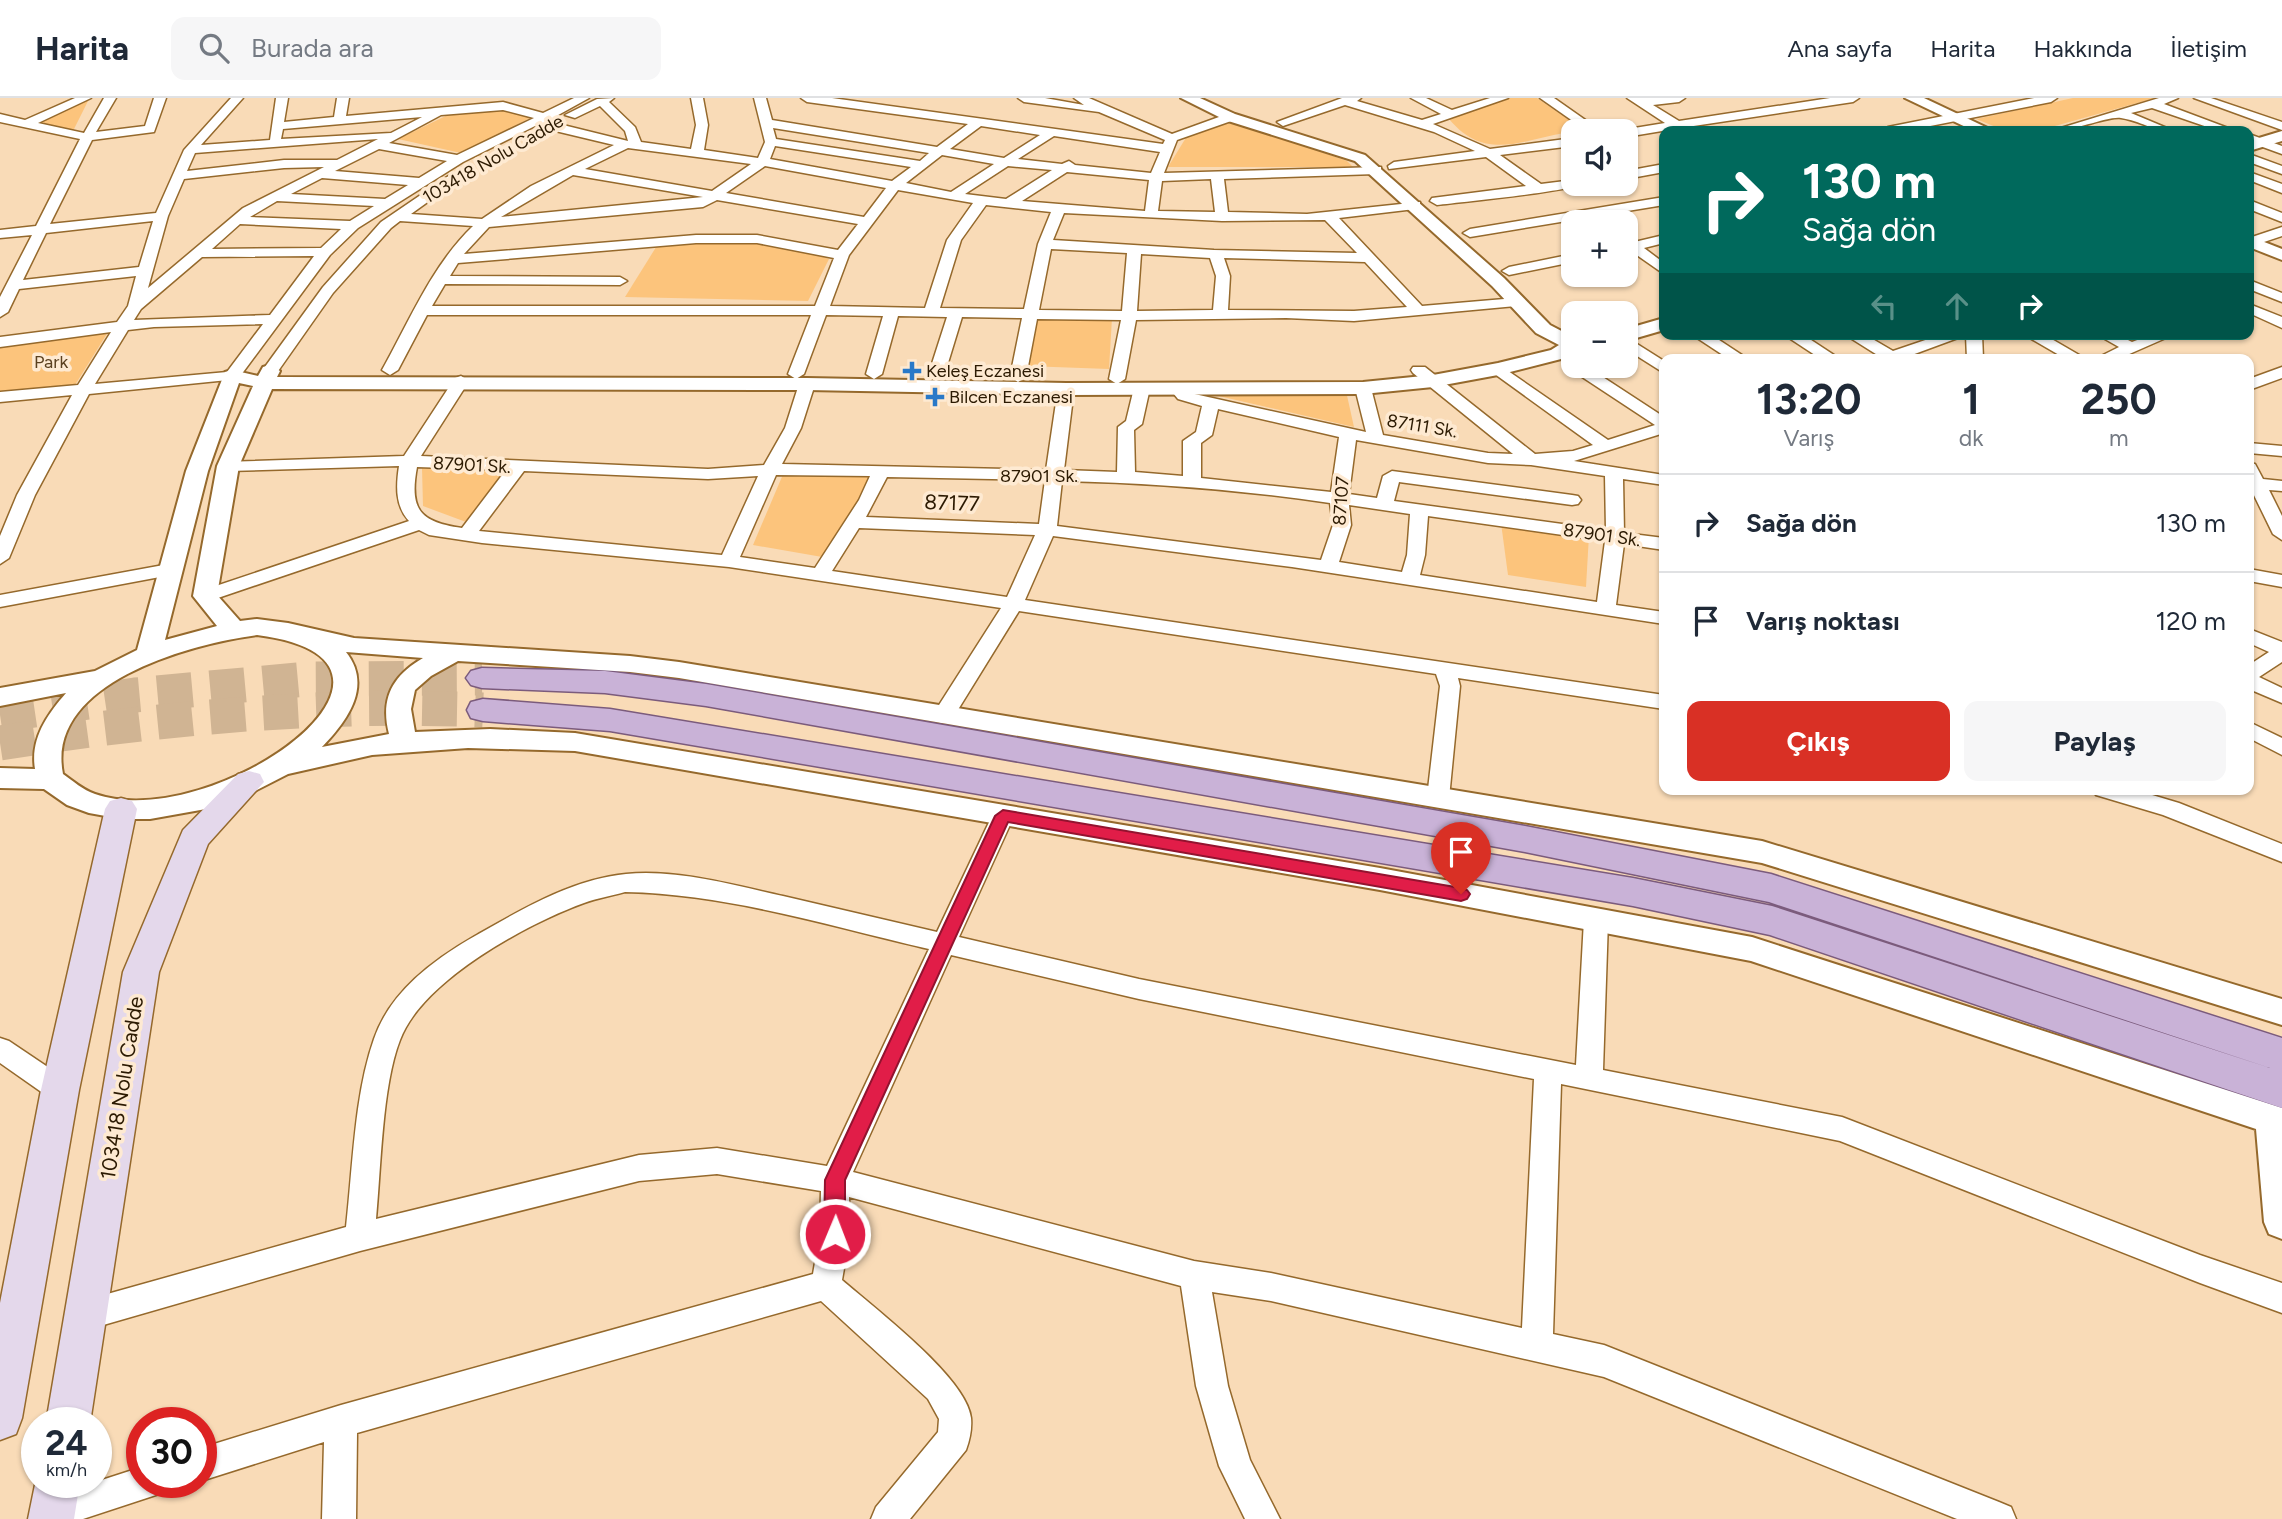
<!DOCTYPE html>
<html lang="tr">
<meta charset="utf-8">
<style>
body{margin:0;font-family:Figtree,sans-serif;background:#f6f6f7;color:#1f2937;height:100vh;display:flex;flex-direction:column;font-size:26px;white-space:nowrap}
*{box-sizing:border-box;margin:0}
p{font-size:23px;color:#747a83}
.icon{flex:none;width:38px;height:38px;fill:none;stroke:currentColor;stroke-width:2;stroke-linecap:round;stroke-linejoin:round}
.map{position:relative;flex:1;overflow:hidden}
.panel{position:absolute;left:1659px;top:256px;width:595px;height:441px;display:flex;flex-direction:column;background:#fff;border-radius:14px;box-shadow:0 2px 5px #0004}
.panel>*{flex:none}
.hud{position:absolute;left:1659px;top:28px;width:595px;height:214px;border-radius:14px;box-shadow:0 2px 5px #0004;background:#00695c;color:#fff;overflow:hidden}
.tools{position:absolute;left:1561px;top:21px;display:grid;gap:14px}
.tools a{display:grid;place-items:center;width:77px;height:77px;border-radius:14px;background:#fff;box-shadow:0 2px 5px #0004;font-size:35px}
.speed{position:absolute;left:21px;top:1309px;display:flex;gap:14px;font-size:35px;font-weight:700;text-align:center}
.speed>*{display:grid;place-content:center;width:91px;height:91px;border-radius:50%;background:#fff;box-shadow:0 2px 5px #0004;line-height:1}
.speed small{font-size:18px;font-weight:400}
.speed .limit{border:10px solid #d22;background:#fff;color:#111}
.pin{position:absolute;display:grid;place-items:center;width:60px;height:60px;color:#fff;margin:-72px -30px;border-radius:50% 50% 50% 0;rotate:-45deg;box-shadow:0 0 7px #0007}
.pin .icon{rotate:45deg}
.me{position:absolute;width:77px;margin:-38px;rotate:1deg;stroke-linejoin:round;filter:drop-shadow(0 0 5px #0008)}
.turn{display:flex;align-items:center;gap:24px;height:147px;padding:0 28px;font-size:32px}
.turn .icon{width:91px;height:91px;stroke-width:2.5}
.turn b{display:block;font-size:49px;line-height:60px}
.lanes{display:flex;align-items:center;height:66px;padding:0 28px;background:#0003;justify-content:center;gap:35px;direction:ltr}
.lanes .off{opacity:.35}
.eta{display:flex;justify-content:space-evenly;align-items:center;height:119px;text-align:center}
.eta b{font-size:42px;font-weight:700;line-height:49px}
.button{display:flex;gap:14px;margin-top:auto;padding:14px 28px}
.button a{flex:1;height:80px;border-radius:14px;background:#d93025;color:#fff;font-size:28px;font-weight:700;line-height:80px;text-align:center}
.button a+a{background:#f6f6f7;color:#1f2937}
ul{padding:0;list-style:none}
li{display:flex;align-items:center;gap:21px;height:98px;padding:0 28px;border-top:2px solid #e0e1e3}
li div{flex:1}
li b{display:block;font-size:26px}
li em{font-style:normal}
header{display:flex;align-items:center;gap:42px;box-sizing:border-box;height:98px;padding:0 35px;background:#fff;border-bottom:2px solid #e0e1e3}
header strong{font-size:33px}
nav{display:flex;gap:38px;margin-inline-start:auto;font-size:24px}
.search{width:490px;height:63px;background:#f6f6f7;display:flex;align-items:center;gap:18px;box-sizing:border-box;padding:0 24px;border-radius:14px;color:#747a83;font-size:26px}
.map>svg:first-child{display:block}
.green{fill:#fcc47c}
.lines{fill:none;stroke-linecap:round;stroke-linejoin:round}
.primary-tunnel{stroke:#d0b493;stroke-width:35;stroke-dasharray:35 18;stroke-linecap:butt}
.minor-casing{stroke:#95692c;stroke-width:3}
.tertiary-casing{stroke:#95692c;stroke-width:4}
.secondary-casing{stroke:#95692c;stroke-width:3}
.primary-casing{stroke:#7b5b7c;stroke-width:3}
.minor{fill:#fff;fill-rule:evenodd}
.tertiary{fill:#fff;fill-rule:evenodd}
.secondary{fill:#e4d8eb;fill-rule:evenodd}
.primary{fill:#c9b2d7;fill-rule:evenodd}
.route{fill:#e11d48;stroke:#92132f;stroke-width:2}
.poi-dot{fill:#2979c8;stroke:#feead2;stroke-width:2.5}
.labels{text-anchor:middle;stroke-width:7;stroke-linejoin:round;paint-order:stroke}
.far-street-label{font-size:18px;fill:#2c1a02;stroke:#feead2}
.far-park-label{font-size:18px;fill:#5b4120;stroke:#feead2}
.far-poi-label{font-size:18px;fill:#2c1a02;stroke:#feead2;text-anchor:start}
.street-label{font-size:21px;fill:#2c1a02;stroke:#feead2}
</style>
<header>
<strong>Harita</strong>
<div class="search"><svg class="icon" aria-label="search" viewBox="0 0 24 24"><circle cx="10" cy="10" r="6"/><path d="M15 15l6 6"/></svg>Burada ara</div>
<nav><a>Ana sayfa</a><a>Harita</a><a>Hakkında</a><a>İletişim</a></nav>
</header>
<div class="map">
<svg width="2282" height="1421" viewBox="0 0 2282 1421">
<rect width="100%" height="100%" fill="#f9dbb7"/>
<g class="green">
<path d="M1509 0H1537L1585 33C1534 33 1488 73 1446 17Z"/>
<path d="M2073 0H2155L2037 33H2006L1976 21Z"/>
<path d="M89 1 73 33 36 24Z"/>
<path d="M507 10 536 17 461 55 398 41 456 13Z"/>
<path d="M1225 26H1242L1347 63 1353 69H1168L1187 38Z"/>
<path d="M731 142 804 152 829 161 808 203 625 199 658 146Z"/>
<path d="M1036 219 1112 220 1109 271 1026 268Z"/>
<path d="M110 231 75 287 0 296V246Z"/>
<path d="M1346 293 1354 329 1210 296Z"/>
<path d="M422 370 513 371 466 424 423 408Z"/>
<path d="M784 374 874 375 828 460 753 447Z"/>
<path d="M1501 425 1589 437 1586 489 1508 477Z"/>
</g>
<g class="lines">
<g class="primary-tunnel">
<path d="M0 617 135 597 308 581 482 580"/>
<path d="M0 645C161 620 320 605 483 612"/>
</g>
<g class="minor-casing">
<g id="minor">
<path d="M75 0H91L38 25 84 35 104 0H116L96 34 145 28 154 0H166L154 34 92 42 50 126 156 115 184 52 231 0H243L201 47 270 42 276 0H288L284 24 334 19 337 0H349L346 18 503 4 543 15 574 0H589L551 21 555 25 628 43 625 33 600 8 575 20 565 17 597 1 614 0 609 4 635 29 641 44 691 51 696 27 691 0H703L708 27 704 52 758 60 765 44 754 0H766L772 22 937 49 968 26 807 4 801 0H832L1163 46 1165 42 1099 14 1024 4 1018 0H1045L1084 7 1074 0H1089L1172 36 1230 15 1234 16V22L1177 42 1164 75 1381 69V75L1376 76 1224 81 1228 114 1307 116 1420 104V110L1415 111 1339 120 1422 208 1516 200 1523 204 1516 208 1354 223 1286 220 1136 222 1125 281 1117 286 1109 281 1121 222 1037 221 1026 279 1018 284 1010 279 1022 220 962 219 944 278 936 283 928 278 947 219 898 218 882 276 874 281 866 276 883 218 826 217 804 276 796 281 788 276 811 217H427L398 272 390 277 382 272C409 224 432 167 473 128L400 123 391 130 333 195 276 276H264L262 273 323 189 381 124 450 77H460L461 80 411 116 482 121 531 88 614 47 547 31 541 25 463 64 358 130 330 157 238 281 89 296 35 397 9 460 0 466V438L17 397 72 297 0 304V294L78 287 111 234 0 249V239L117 224 128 208 136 178 19 191 8 214 0 219V199L32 137 0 140V132L36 128 80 41 0 24V16L25 22ZM503 12 534 20 457 57 389 45 441 17ZM422 19 391 35 281 41 283 31ZM981 28 1040 37 1004 60 950 51ZM773 30 929 55 920 63 776 41ZM1054 38 1160 54 1151 75 1075 67 1069 63 1062 66 1018 61ZM378 41 337 62H284L187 73 195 55ZM775 48 911 69 892 83 770 61ZM628 50 751 66 712 93 585 71ZM379 51 447 63 419 80 335 73ZM942 57 994 66 951 94 906 85ZM765 68 886 90 864 119 726 95ZM1008 68 1052 72 1006 101 965 96ZM324 69 243 110 148 190 168 118 184 81 284 70ZM1067 74 1149 82 1145 113 1022 103ZM573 77 703 99 501 119ZM322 80 408 87 385 101 291 96ZM1211 81 1215 114 1158 113 1162 83ZM898 92 973 105 947 142 925 210 830 208 849 157ZM717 102 858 126 838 152 757 137H696L464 156 489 129 703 109ZM277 103 374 108 350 123 250 119ZM986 107 1051 114 1038 146 1024 211 940 210 961 142ZM1064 115 1222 123 1325 122 1357 155 1214 152 1053 142ZM153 123 139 169 23 182 46 135ZM240 126 341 131 321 150 212 151ZM696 145H757L834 160 815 208H432L445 186 620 187 627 183 620 179 450 178 458 165ZM1051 151 1127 155 1122 213 1039 212ZM1141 156 1210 160 1216 178 1213 212 1137 213ZM314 158 270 217 134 222 141 211 202 159ZM1224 160 1365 164 1407 209 1354 213 1228 212 1230 178ZM263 226 227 274 95 286 128 232 154 229Z"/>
<path d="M1342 0H1361L1357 3 1422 22 1441 16 1411 0H1426L1452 12 1490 0H1508L1433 26 1490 51 1573 40V48L1500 57 1541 86 1573 82V86H1580C1569 94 1459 104 1437 107L1430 103 1432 100 1526 88 1486 59 1389 71 1388 68 1394 64 1475 53 1434 34 1345 7 1283 28 1277 24Z"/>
<path d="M1540 0H1554L1601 33H1587Z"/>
<path d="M1627 0H1685L1679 4 1653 7 1679 23 1830 0H1859L1853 4 1687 29 1683 33 1674 31 1626 39V33L1622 32 1665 25Z"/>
<path d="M2034 0H2057L2051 4 1905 33H1882L1888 29Z"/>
<path d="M2159 0H2178L2164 6 2236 33H2219L2152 10 2131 15 2174 33C2152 33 2141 23 2121 20 2107 18 2073 34 2051 33Z"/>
<path d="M2194 0H2211L2282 24V32Z"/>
<path d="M2249 36 2282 48V56L2249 44Z"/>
<path d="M2249 56 2282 68V76L2249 64Z"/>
<path d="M1664 66V74L1626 81V73Z"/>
<path d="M2249 74 2282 86V95L2249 82Z"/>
<path d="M1664 99V107L1470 139 1463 135 1470 131Z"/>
<path d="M2249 102 2282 115V124L2249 111Z"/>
<path d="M2282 129V138L2249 149V140Z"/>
<path d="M1664 137V145L1644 150 1664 165V176L1631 153 1626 154V146Z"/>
<path d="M1573 156V164L1509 177 1502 173 1509 169Z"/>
<path d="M2249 182 2282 195V204L2249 191Z"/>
<path d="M2249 206 2282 219V230L2249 215Z"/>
<path d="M1691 236H1710L1748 261H1729Z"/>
<path d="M1783 236H1802L1840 261H1821Z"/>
<path d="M1844 236H1864L1893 253 1943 236H1982L1983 261H1967L1966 237 1901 261H1877L1879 258Z"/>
<path d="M2023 236H2043L2086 261H2066Z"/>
<path d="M2096 236H2116L2132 244 2153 236H2175L2118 261H2095L2119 249Z"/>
<path d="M1626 239 1664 263V275L1626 251Z"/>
<path d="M1573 264V268H1586L1664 319V335L1574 363 1664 377V387L1623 381 1624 435 1664 440V452L1624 446 1616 507 1664 514V526L1292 469 1053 438 1025 502 1664 597V611L1458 580 1460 588 1449 700 1446 706 1438 708 1430 706 1427 700 1440 588 1436 576 1019 513 951 623 943 625 935 623 932 618 1001 510 729 469 482 445 429 437 419 432 212 502H198L195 498 198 494 409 423C395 408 396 388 399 368L228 373 222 372 219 368 222 364 404 358 455 280 461 278 469 283 421 358 708 371 764 367 785 330 799 286 807 281 815 286 801 330 782 366 1046 372 1058 291 1066 286 1074 291 1064 372 1117 374 1118 329 1126 323 1134 290 1142 285 1150 290 1142 326 1134 332 1135 374 1183 378V343L1196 334 1202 308 1178 301 1169 290 1177 285 1183 287 1190 295 1366 334 1355 290 1363 285 1371 290 1383 337 1488 355 1513 356 1413 275 1411 272 1413 269H1425L1535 356 1573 353 1593 347 1492 274 1490 271 1492 268 1498 266 1608 342 1655 327 1570 271 1568 268ZM1218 311 1339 339 1331 394 1201 380V345L1212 337ZM1356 342 1488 365 1531 367 1605 378 1606 432 1394 403 1399 384 1572 407 1578 406 1581 402 1578 398 1572 397 1392 373 1383 378 1377 400 1349 396ZM417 369 506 372 462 430C420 424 409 412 417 369ZM524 373 708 381 758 378 722 457 479 433ZM776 377 870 378 859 402 815 470 740 459ZM887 379 1045 382 1039 426 866 419ZM1062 383C1152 385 1242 392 1330 405L1333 427 1321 462 1057 428ZM1349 407 1410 416 1407 457 1402 474 1339 464 1351 427ZM1428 418 1605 443 1597 504 1420 477 1425 457ZM859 430 1035 437 1007 499 832 473Z"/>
<path d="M2282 269V280L2249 292V281Z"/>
<path d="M2249 345 2282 348V358L2249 355Z"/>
<path d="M2249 365 2255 366 2263 381 2282 383V393L2269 392 2282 418V442L2273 436 2249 387Z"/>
<path d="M169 466 176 468 179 472 176 476 0 509V497Z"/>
<path d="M2249 471 2282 477V489L2249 483Z"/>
<path d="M2249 531 2282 544V564L2259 579 2282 590V605L2249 591V567L2269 554 2249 545Z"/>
<path d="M2249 624 2282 640V657L2249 640Z"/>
<path d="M2093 691H2132L2179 705 2282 746V764L2163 717 2096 697Z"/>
<path d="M1003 710 1011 712 1014 718 959 839 1139 881 1576 967 1584 822 1587 815 1596 813 1605 815 1608 822 1603 972 1842 1019 2200 1157 2282 1185V1215L2200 1185 1840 1043 1561 986 1553 1236 1604 1247 1999 1404 2011 1409 2016 1421H1957L1604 1279 1271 1203 1212 1194 1228 1288 1250 1362 1280 1421H1245L1219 1368 1196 1288 1181 1188 849 1099 850 1136 842 1182C873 1209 967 1280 971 1320 972 1331 970 1341 966 1352L910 1421H871L876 1409 938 1334 939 1321 928 1301 821 1203 357 1335 356 1421H322L324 1344 201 1383V1350L341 1307 813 1176 820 1136 821 1093 717 1076 639 1083 360 1153 86 1232 75 1227 71 1217 75 1207 86 1202 346 1129C353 1069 354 998 374 941 390 894 433 862 475 838 521 812 572 781 626 776 677 771 733 787 783 798 834 810 886 822 937 834L992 718 995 712ZM625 794C728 796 829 828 929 851L827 1068 717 1050 639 1057 376 1121C381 1070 382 988 400 942 422 883 526 826 584 805 597 800 611 798 625 794ZM951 857 1139 901 1534 981 1522 1230 1271 1175 1194 1163 853 1074Z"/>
<path d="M0 940 9 943 70 984 74 992 70 1000 60 1004 50 1000 0 965Z"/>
<path d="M142 1369V1384H164L159 1396 83 1421H38L35 1414 40 1402Z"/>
</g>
</g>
<g class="tertiary-casing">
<g id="tertiary">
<path d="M1181 0H1200L1235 16 1365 57 1504 180 1550 227 1573 239V255L1565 260 1498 277 1433 289 1363 296 1066 297 807 292 272 291 239 368 217 497 240 523 257 521 288 525 354 540 630 558 679 564 1762 743 2282 901V927L1762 765 679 580 630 574 458 563 431 578 415 592 411 611 415 634 490 631 575 635 1380 770 1752 839 2282 1010V1141L2269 1136 2264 1124 2256 1031 1751 863 1380 792 575 653 468 650 372 657 288 676 243 699 206 711 150 721H122L89 715 67 707 44 691 0 690V670L35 671C30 641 47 617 66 595L0 608V590L95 573 137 552 186 373 225 274 232 272 258 278 263 269 270 267 280 273 277 279 807 280 1066 285 1363 284 1433 277 1498 265 1551 252 1559 247 1536 235 1492 188 1355 63 1225 22ZM239 285 253 288 217 368 193 498 217 528 165 542 208 373ZM257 537C457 563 214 737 95 696 83 692 73 683 63 676 45 585 189 546 257 537ZM346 554 423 560C392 578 380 601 389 636L322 649C347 623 373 588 346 554Z"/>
<path d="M1905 0H1924L1994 33H1974Z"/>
<path d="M2282 33V43L2249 53V43Z"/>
<path d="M2249 138 2282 151V162L2249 149Z"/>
<path d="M1664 220V232L1626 243V231Z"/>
</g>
</g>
<g class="secondary-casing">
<g id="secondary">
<path d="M249 673 260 676 264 684 208 746 159 874 90 1325H46L123 874 183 732 238 676Z"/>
<path d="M121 700 132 703 137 711 79 992 22 1320 16 1336 0 1342V1205L41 992 105 711 110 703Z"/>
<path d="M37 1377V1384H80L74 1421H28Z"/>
</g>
</g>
<g class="primary-casing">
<path id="primary" d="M482 570 605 573 706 586 1525 728 1771 776 2282 940V1010L1770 837 1633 808 610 633 483 623 471 620 467 612 471 604 483 601 610 611 1633 780 1772 808 2270 970 1769 804 1525 754 706 608 605 595 482 590 471 587 466 580 471 573Z"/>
</g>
<use href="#minor" class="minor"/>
<use href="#tertiary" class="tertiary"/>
<use href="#secondary" class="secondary"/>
<use href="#primary" class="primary"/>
</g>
<path class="route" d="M1003 712 1461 790 1467 792 1470 796 1467 801 1461 803 1008 724 845 1082V1136L842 1142 835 1145 827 1142 824 1136 825 1082 995 718Z"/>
<g class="poi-dot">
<path d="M908.5 262.5h7v7h7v7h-7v7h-7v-7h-7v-7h7z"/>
<path d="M931.5 288.5h7v7h7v7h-7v7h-7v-7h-7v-7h7z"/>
</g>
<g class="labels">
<g class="far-street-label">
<text transform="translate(493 61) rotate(-30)" y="6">103418 Nolu Cadde</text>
<text transform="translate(1422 328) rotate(9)" y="6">87111 Sk.</text>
<text transform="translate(472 367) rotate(3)" y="6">87901 Sk.</text>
<text x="1039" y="384">87901 Sk.</text>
<text transform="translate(1341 403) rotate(-86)" y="6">87107</text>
<text transform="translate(1602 437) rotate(8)" y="6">87901 Sk.</text>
</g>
<g class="far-park-label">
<text x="51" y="270">Park</text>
</g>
<g class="far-poi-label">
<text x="926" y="279">Keleş Eczanesi</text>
<text x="949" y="305">Bilcen Eczanesi</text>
</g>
<g class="street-label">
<text transform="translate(952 405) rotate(2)" y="7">87177</text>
<text transform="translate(122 990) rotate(-81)" y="7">103418 Nolu Cadde</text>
</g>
</g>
</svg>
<div class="tools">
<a><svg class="icon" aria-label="sound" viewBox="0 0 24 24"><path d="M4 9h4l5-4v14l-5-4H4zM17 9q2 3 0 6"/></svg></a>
<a>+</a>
<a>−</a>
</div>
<div class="speed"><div>24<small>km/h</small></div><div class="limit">30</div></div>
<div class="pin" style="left:1461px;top:796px;background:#d93025"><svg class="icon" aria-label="arrive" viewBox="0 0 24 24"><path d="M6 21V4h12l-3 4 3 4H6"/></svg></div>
<svg class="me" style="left:835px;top:1136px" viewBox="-20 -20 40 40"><circle r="17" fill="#e11d48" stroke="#fff" stroke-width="3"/><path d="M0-11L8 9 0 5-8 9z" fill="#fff"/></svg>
<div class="hud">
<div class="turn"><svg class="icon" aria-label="right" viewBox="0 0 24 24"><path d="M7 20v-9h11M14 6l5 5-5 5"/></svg><div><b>130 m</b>Sağa dön</div></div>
<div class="lanes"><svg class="icon off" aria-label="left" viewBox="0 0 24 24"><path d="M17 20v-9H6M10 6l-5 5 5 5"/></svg><svg class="icon off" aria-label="ahead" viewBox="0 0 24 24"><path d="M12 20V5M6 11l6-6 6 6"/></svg><svg class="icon" aria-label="right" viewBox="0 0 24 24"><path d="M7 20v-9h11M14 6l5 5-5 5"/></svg></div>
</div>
<section class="panel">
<div class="eta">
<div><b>13:20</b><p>Varış</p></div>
<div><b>1</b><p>dk</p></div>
<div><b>250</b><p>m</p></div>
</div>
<ul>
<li><svg class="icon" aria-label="right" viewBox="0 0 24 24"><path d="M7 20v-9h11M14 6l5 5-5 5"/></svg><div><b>Sağa dön</b></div><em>130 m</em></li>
<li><svg class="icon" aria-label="arrive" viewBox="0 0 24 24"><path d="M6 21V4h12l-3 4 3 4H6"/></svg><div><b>Varış noktası</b></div><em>120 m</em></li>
</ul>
<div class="button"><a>Çıkış</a><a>Paylaş</a></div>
</section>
</div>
